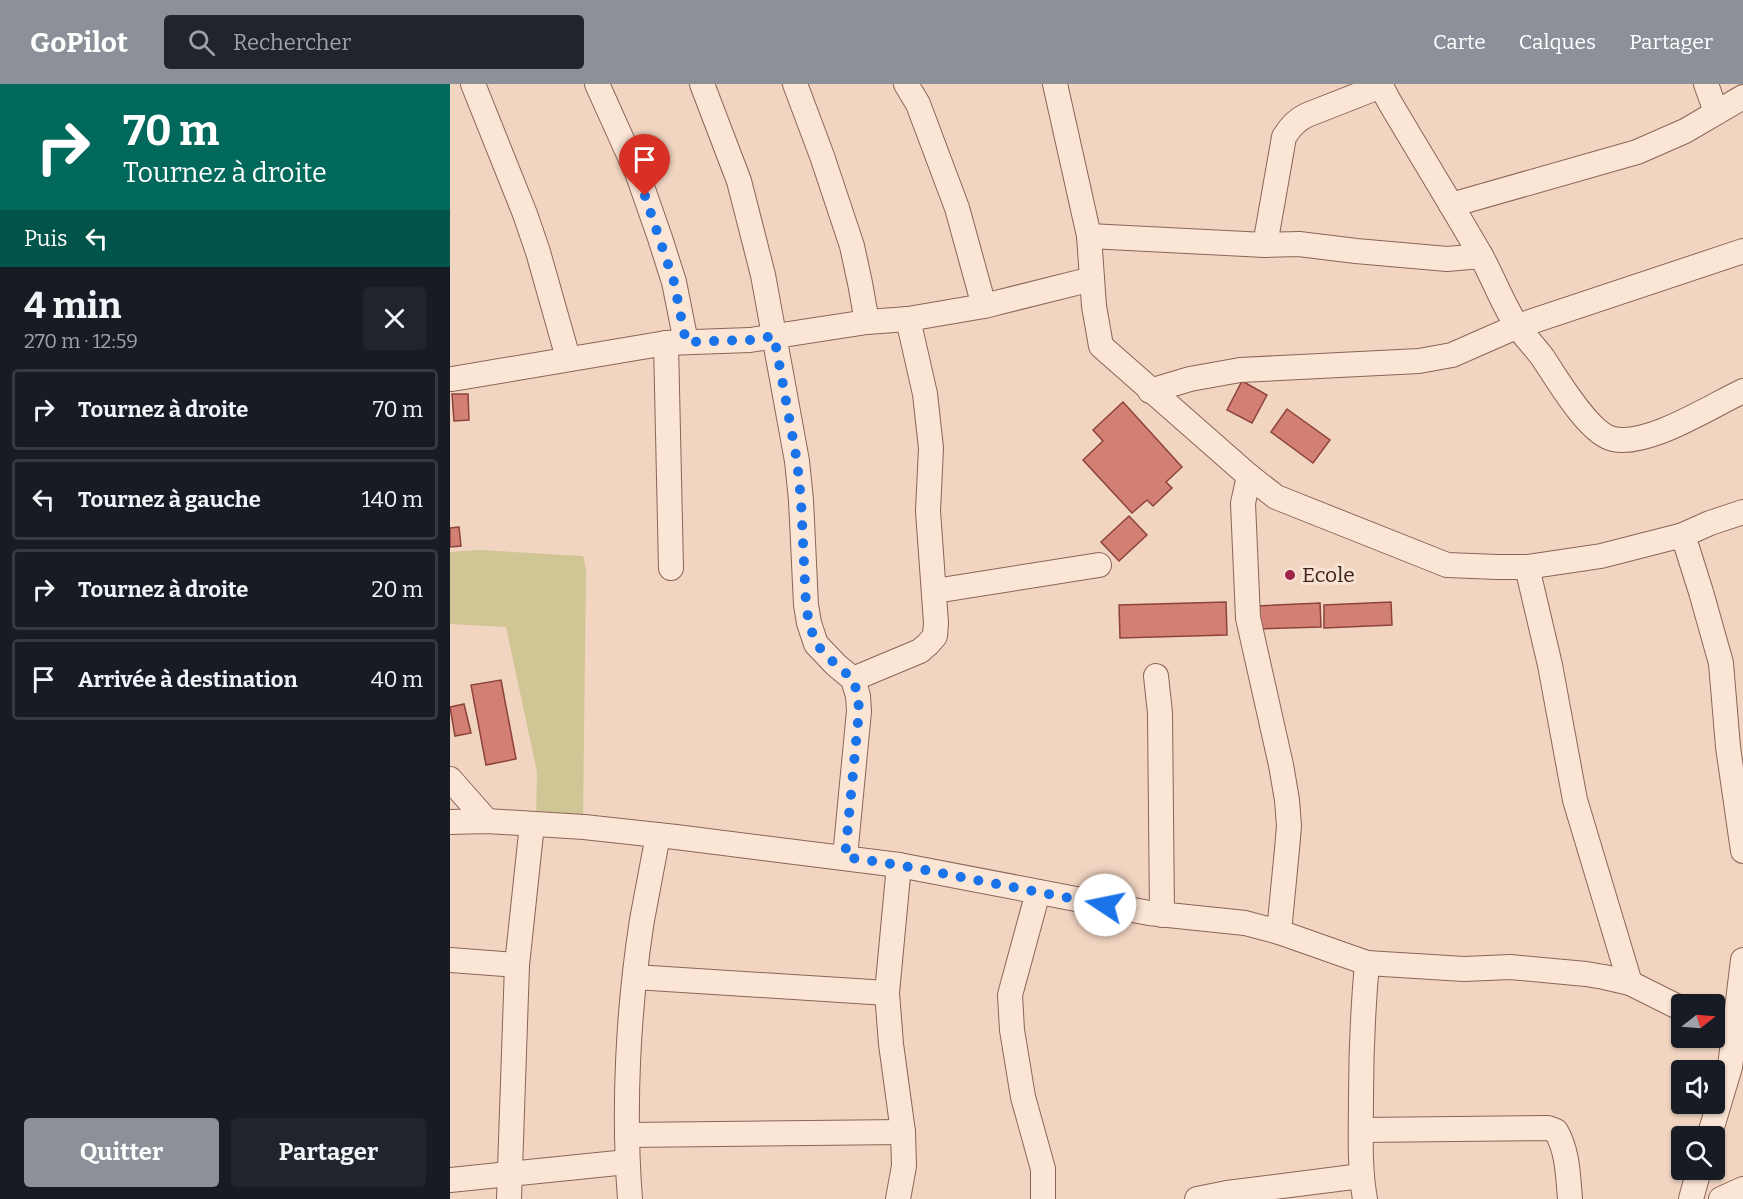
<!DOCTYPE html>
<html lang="fr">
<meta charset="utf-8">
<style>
body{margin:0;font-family:Bitter,serif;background:#20242c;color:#f1f3f6;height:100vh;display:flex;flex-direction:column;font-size:22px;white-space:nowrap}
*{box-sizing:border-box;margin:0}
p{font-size:20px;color:#9ea1a6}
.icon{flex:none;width:33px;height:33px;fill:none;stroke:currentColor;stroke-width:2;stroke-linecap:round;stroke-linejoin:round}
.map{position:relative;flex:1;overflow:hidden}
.panel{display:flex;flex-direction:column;background:#171b24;width:450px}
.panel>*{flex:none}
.top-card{background:#00695c;color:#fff;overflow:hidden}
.needle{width:39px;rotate:73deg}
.controls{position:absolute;left:1221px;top:910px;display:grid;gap:12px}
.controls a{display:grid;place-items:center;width:54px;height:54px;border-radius:6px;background:#171b24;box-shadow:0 2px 4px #0004;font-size:30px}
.pin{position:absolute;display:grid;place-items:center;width:51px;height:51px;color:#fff;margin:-62px -26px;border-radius:50% 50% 50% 0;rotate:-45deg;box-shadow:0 0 6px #0007}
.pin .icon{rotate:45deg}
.me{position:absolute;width:66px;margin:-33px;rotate:281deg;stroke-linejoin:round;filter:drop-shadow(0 0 4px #0008)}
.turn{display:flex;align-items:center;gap:21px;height:126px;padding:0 24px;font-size:27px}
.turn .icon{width:78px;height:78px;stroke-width:2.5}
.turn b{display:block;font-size:42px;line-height:51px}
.then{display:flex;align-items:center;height:57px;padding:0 24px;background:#0003;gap:12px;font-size:22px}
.round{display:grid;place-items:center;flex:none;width:63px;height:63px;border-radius:6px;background:#20242c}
.head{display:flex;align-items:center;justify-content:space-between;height:102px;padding:0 24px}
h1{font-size:36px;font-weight:700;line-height:45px}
.button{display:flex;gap:12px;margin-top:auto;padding:12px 24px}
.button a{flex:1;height:69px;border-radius:6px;background:#8c9099;color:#fff;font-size:24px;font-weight:700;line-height:69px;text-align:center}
.button a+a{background:#20242c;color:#f1f3f6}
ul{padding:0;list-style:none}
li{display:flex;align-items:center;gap:18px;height:81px;margin:0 12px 9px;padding:0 12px;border:3px solid #363941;border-radius:6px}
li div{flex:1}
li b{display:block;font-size:22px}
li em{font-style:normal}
header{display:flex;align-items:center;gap:36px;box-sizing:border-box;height:84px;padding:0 30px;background:#8c9099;color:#fff}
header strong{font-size:28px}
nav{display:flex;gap:33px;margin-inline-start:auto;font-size:21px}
.search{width:420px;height:54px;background:#20242c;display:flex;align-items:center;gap:15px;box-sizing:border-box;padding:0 21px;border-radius:6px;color:#9ea1a6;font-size:22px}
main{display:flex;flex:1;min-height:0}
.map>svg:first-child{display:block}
.green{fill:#d0c594}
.building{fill:#d28074;stroke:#8d433b;stroke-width:1.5}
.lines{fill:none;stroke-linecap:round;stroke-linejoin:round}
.minor-casing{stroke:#8c6457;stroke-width:26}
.minor{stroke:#fbe5d5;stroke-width:24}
.route{stroke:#1a73e8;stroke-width:10;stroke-dasharray:0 18}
.poi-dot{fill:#a02349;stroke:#f8e2d2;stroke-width:2}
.labels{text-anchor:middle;stroke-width:6;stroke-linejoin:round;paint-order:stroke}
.poi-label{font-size:21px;fill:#3b221d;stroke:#f8e2d2;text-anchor:start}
</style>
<header>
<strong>GoPilot</strong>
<div class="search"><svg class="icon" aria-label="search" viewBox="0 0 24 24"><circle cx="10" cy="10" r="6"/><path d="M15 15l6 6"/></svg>Rechercher</div>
<nav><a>Carte</a><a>Calques</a><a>Partager</a></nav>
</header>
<main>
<section class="panel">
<div class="top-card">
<div class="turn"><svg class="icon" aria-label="right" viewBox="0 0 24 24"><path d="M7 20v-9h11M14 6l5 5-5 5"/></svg><div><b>70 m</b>Tournez à droite</div></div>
<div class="then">Puis<svg class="icon" aria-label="left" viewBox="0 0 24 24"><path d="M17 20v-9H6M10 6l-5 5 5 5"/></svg></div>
</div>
<div class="head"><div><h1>4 min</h1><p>270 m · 12:59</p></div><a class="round"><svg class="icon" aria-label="close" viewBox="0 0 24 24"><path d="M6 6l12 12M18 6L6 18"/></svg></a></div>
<ul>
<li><svg class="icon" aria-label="right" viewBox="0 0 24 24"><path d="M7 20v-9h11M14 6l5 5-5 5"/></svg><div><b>Tournez à droite</b></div><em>70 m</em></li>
<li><svg class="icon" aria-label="left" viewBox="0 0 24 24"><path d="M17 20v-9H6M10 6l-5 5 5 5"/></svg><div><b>Tournez à gauche</b></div><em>140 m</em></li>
<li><svg class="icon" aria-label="right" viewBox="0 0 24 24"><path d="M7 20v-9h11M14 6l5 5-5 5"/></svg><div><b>Tournez à droite</b></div><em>20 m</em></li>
<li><svg class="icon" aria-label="arrive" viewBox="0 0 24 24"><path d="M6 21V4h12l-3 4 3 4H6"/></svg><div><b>Arrivée à destination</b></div><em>40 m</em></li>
</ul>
<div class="button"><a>Quitter</a><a>Partager</a></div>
</section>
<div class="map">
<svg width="1293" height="1115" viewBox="0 0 1293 1115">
<rect width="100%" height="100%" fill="#f1d5c1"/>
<path class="green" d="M30 466 133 472 136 485 133 738 86 735 87 688 56 543 0 540V468Z"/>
<g class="building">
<path d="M792 297 817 311 802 339 777 326Z"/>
<path d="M2 310H18L19 336 4 337Z"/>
<path d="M673 318 732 383 716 398 722 404 703 422 697 416 682 429 633 376 653 357 643 346Z"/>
<path d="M837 325 880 356 863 379 821 348Z"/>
<path d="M679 432 697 451 669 477 651 458Z"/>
<path d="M9 443 11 462 0 463V444Z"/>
<path d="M776 518 777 551 670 554 669 521Z"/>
<path d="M941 518 942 541 874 544V521Z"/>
<path d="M870 519 871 543 807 545 806 522Z"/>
<path d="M51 596 66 675 36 681 21 601Z"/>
<path d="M14 620 21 649 5 652 0 623Z"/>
</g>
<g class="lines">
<g class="minor-casing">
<g id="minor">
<path d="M23 0 75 130 88 168 118 274"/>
<path d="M147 0 188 91 210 154 224 198 236 258"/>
<path d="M252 0 289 97 313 191 347 377 351 416 356 521 359 539 366 560 386 581 403 595 408 612 409 627 395 773"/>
<path d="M345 0 372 72 402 162 410 199 417 238"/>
<path d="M456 0 468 20 507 124 534 222"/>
<path d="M605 0 639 152 644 222 651 262 799 392 826 413 997 481 1047 483H1077L1151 472 1233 451 1260 439 1293 428"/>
<path d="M930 0 939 17C969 68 1000 118 1030 170 1043 193 1052 219 1067 242 1075 253 1085 263 1093 274 1107 295 1139 350 1163 355 1198 363 1261 322 1293 307"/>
<path d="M1256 0 1266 28"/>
<path d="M1001 121 1187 68 1235 47 1293 13"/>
<path d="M639 152 815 161 849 160 906 167 997 175 1031 172"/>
<path d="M815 161 834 53C840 43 846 36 857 31L931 2"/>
<path d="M216 259 221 484"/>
<path d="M2 295 216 259 300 256 417 238 458 235 534 222 642 195"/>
<path d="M700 307 740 295 790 286 969 277 1002 271 1068 242 1293 167"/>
<path d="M799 392 793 419 798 534 831 681 837 716 839 742 837 765 829 848"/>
<path d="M1233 451 1251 508 1271 579 1278 663 1293 767"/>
<path d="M1077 483 1100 581 1125 716 1180 899"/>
<path d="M485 507 649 481"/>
<path d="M706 592 710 629 712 831"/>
<path d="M403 595 470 567 478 560 485 552 486 539 478 427 481 364 475 310 458 235"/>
<path d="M0 695 37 737"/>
<path d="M0 738 37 737 134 743 226 753 449 781 699 829 795 839 829 848 917 879 1014 885 1060 883 1136 890 1154 893 1180 899 1232 925"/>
<path d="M588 808 560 911 562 946 573 1013 593 1085V1115"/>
<path d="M0 876 67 881"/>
<path d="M185 893 437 909"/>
<path d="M911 1046 1098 1044 1106 1047C1118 1068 1118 1092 1120 1115"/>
<path d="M177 1051 453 1048"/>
<path d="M1259 1053 1280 983 1293 876"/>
<path d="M0 1096 177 1078"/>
<path d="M59 1115 67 881 82 740"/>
<path d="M180 1115C173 1025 178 926 192 836 197 808 203 779 208 751"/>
<path d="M448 1115 454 1082 453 1048 441 960 437 909 449 781"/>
<path d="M747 1115 777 1109 911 1092"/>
<path d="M915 1115C909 1082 911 1047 911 1013 911 968 913 924 917 879"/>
<path d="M1241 1115 1249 1086"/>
<path d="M1271 1115 1293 1105"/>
</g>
</g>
<use href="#minor" class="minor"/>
</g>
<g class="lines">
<path class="route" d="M195 112 224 198 236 258 300 256 324 252 347 377 351 416 356 521 359 539 366 560 386 581 403 595 408 612 409 627 395 773 449 781 655 821"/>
</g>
<circle class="poi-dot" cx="840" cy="491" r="6"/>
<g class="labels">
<g class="poi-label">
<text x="852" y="498">Ecole</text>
</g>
</g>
</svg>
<div class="controls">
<a><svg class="needle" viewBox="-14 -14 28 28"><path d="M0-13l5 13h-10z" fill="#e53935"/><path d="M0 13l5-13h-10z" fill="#9ea1a6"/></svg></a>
<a><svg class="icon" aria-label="sound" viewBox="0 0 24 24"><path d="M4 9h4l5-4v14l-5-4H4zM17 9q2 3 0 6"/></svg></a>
<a><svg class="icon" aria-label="search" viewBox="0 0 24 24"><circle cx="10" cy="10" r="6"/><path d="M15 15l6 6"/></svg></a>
</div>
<div class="pin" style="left:195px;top:112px;background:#d93025"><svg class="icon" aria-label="arrive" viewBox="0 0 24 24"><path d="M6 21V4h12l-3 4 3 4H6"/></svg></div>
<svg class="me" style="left:655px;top:821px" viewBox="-20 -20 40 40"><circle r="19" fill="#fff"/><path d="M0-13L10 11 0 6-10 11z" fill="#1a73e8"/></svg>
</div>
</main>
